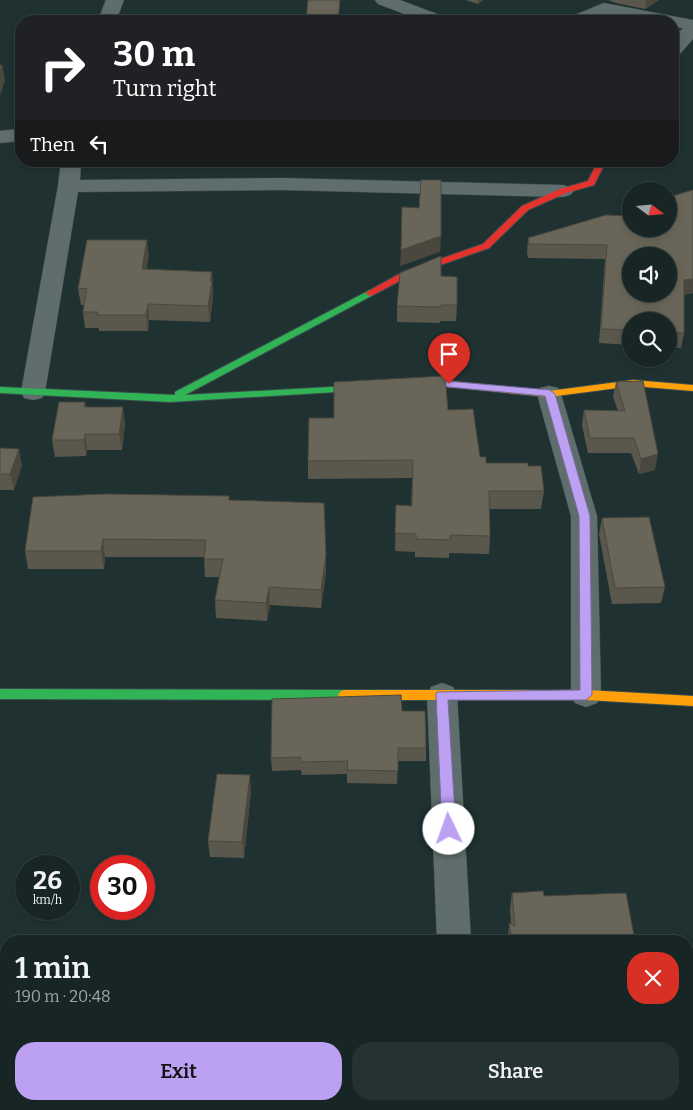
<!DOCTYPE html>
<meta charset="utf-8">
<style>
body{margin:0;font-family:Bitter,serif;background:#243232;color:#f1f3f6;height:100vh;display:flex;flex-direction:column;font-size:19px;white-space:nowrap}
*{box-sizing:border-box;margin:0}
p{font-size:16px;color:#9ea5a7}
.icon{flex:none;width:28px;height:28px;fill:none;stroke:currentColor;stroke-width:2;stroke-linecap:round;stroke-linejoin:round}
.map{position:relative;flex:1;overflow:hidden}
.details{position:absolute;left:0px;top:935px;width:694px;height:175px;display:flex;flex-direction:column;background:#172625;border-radius:20px 20px 0 0;box-shadow:0 2px 8px #0003,0 0 0 1px #364342}
.details>*{flex:none}
.banner{position:absolute;left:15px;top:15px;width:664px;height:152px;border-radius:20px;box-shadow:0 2px 8px #0003,0 0 0 1px #364342;background:#202124;color:#fff;overflow:hidden}
.needle{width:32px;rotate:106deg}
.controls{position:absolute;left:622px;top:182px;display:grid;gap:10px}
.controls a{display:grid;place-items:center;width:55px;height:55px;border-radius:50%;background:#172625;box-shadow:0 2px 8px #0003,0 0 0 1px #364342;font-size:25px}
.speed{position:absolute;left:15px;top:855px;display:flex;gap:10px;font-size:25px;font-weight:700;text-align:center}
.speed>*{display:grid;place-content:center;width:65px;height:65px;border-radius:50%;background:#172625;box-shadow:0 2px 8px #0003,0 0 0 1px #364342;line-height:1}
.speed small{font-size:12px;font-weight:400}
.speed .limit{border:8px solid #d22;background:#fff;color:#111}
.pin{position:absolute;display:grid;place-items:center;width:42px;height:42px;color:#fff;margin:-51px -21px;border-radius:50% 50% 50% 0;rotate:-45deg;box-shadow:0 0 5px #0007}
.pin .icon{rotate:45deg}
.me{position:absolute;width:55px;margin:-28px;rotate:357deg;stroke-linejoin:round;filter:drop-shadow(0 0 4px #0008)}
.turn{display:flex;align-items:center;gap:18px;height:105px;padding:0 15px;font-size:22px}
.turn .icon{width:65px;height:65px;stroke-width:2.5}
.turn b{display:block;font-size:35px;line-height:42px}
.then{display:flex;align-items:center;height:48px;padding:0 15px;background:#0003;gap:10px;font-size:19px}
.round{display:grid;place-items:center;flex:none;width:52px;height:52px;border-radius:20px;background:#243232}
.summary{display:flex;align-items:center;justify-content:space-between;height:85px;padding:0 15px}
h1{font-size:30px;font-weight:600;line-height:38px}
.button{display:flex;gap:10px;margin-top:auto;padding:10px 15px}
.button a{flex:1;height:58px;border-radius:20px;background:#bca0f2;color:#111;font-size:20px;font-weight:600;line-height:58px;text-align:center}
.button a+a{background:#243232;color:#f1f3f6}
.map>svg:first-child{display:block}
.lines{fill:none;stroke-linecap:round;stroke-linejoin:round}
.street-casing{stroke:#3a4e4d;stroke-width:1}
.fast-casing{stroke:#3a4e4d;stroke-width:2}
.slow-casing{stroke:#3a4e4d;stroke-width:2}
.jam-casing{stroke:#3a4e4d;stroke-width:2}
.street{fill:#5f6e6d;fill-rule:evenodd}
.fast{fill:#30b455;fill-rule:evenodd}
.slow{fill:#ff9f0a;fill-rule:evenodd}
.jam{fill:#e5322d;fill-rule:evenodd}
.wall{fill:#5a584d}
.shaded-wall{fill:#4a473e}
.building{fill:#696659;stroke:#4a473e;fill-rule:evenodd}
.route{fill:#bca0f2;stroke:#7a689d}
</style>
<div class="map">
<svg width="693" height="1110" viewBox="0 0 693 1110">
<rect width="100%" height="100%" fill="#1f3231"/>
<g class="lines">
<g class="street-casing">
<g id="street">
<path d="M106 0H124L116 21H98Z"/>
<path d="M375 0H400L445 17 448 21H423L378 4Z"/>
<path d="M604 3 693 20V39L679 55 672 56V39L683 28 672 27V21H645L606 14 590 21H567L570 17Z"/>
<path d="M21 129V141L0 143V131Z"/>
<path d="M61 161H81L80 180 282 178 563 185 570 187 574 191 570 195 563 197 282 190 78 192 45 392 42 398 33 400 24 398 21 392 58 186Z"/>
<path d="M549 386 558 388 561 394 597 516 601 695 597 703 586 707 575 703 571 695V516L537 394 540 388Z"/>
<path d="M442 683 453 687 457 695 471 941H437L427 695 431 687Z"/>
<path d="M452 1104H489L491 1110H453Z"/>
</g>
</g>
<g class="fast-casing">
<g id="fast">
<path d="M370 290 375 293 373 295 185 395 349 386 353 387 354 389 353 391 170 402 0 393V387L175 395V392Z"/>
<path d="M0 689 344 690 348 692 350 695 348 698 344 700 0 699Z"/>
</g>
</g>
<g class="slow-casing">
<g id="slow">
<path d="M633 380 693 385V391L633 386 549 397 449 387 349 392 344 389 349 386 449 381 549 391Z"/>
<path d="M344 690H586L693 696V706L586 700H344L340 698 338 695 340 692Z"/>
</g>
</g>
<g class="jam-casing">
<path id="jam" d="M598 161H606L594 185 566 193 528 210 489 248 409 276 373 295 370 296 365 293 403 272 483 244 522 206 560 189 588 181Z"/>
</g>
<use href="#street" class="street"/>
<use href="#fast" class="fast"/>
<use href="#slow" class="slow"/>
<use href="#jam" class="jam"/>
</g>
<g class="wall">
<path d="M466 0H483L478 4Z"/>
<path d="M608 0H659L645 9 616 3Z"/>
<path d="M693 190V293L684 295V333L681 348H669V321H631V345L599 343 605 259 528 258 527 253 528 238 669 229V197Z"/>
<path d="M149 256 146 269 212 272 213 297 210 322 149 320 148 331H99V328H85L83 312 84 305H81L78 289Z"/>
<path d="M441 276 457 305 456 321H440V323L397 322V306Z"/>
<path d="M616 382 655 470 639 474 631 453H588L582 425 584 410 618 411 613 397Z"/>
<path d="M85 402 86 407 125 424 122 450H87L86 456 55 457 52 440Z"/>
<path d="M448 410 480 457 486 463 528 466 544 491 541 509H489L490 536 489 554 449 553V558L415 557V552L395 551 396 505 411 506 412 478 308 479V461L334 418Z"/>
<path d="M0 448 22 465 14 490H0Z"/>
<path d="M229 500 326 573 321 608 270 605 267 621 216 618 215 600 219 577H205L204 557H105L104 569H28L25 551Z"/>
<path d="M602 518 665 587 661 603 612 604 599 534Z"/>
<path d="M402 711 426 748V761H398L397 784 347 783V774L302 775 301 770 272 771 271 758Z"/>
<path d="M251 791 244 858 210 857 208 841Z"/>
<path d="M512 893 544 896 635 941H508L509 923 511 924 510 909Z"/>
<path d="M642 1104H685L686 1110H643Z"/>
</g>
<g class="shaded-wall">
<path d="M478 0H483L478 4Z"/>
<path d="M646 0H659L645 9Z"/>
<path d="M2 65 5 80 0 96V73Z"/>
<path d="M441 236 440 252 400 266 401 250Z"/>
<path d="M147 240 149 256 144 285 142 269Z"/>
<path d="M212 272 213 297 210 322 208 306 210 281Z"/>
<path d="M693 279V293L681 295 684 280Z"/>
<path d="M148 304 149 320 148 331 146 315Z"/>
<path d="M123 407 125 424 122 450 119 434Z"/>
<path d="M85 434 87 450 86 456 84 440Z"/>
<path d="M19 449 22 465 14 490 10 474Z"/>
<path d="M658 454 655 470 639 474 641 459Z"/>
<path d="M103 539 105 557 104 569 101 551Z"/>
<path d="M326 555V573L321 608V590Z"/>
<path d="M269 587 270 605 267 621 266 603Z"/>
<path d="M250 775 251 791 244 858 242 842Z"/>
<path d="M246 1104H248V1110H245Z"/>
</g>
<g class="building">
<path d="M308 0H340L338 21H306Z"/>
<path d="M0 65H2L0 73Z"/>
<path d="M421 180H441V236L401 250 402 207 419 208Z"/>
<path d="M693 190V279L684 280V333H669V321H631V330L601 329 607 245 529 244 528 238 606 215 631 216V229H669V217H675L669 212V197ZM631 256H669V294H631Z"/>
<path d="M87 240H147L142 269 212 272 210 281H212L208 306 148 304 146 315H97L98 312H83L87 288 78 289Z"/>
<path d="M441 256V276L457 277V305H441V307L397 306 400 273Z"/>
<path d="M445 376 448 410 473 409 480 457H486V463H528V466H541L544 491H489L490 536 450 535V540L416 539V534L395 533 396 505 412 506 413 460 308 461 309 418H334V382Z"/>
<path d="M643 381 658 454 641 459 634 438H590L584 410 625 411 616 382Z"/>
<path d="M59 402H85L84 407H123L119 434H85L84 440H52Z"/>
<path d="M0 448 19 449 10 474H0Z"/>
<path d="M107 494 229 496V500L324 503 326 555 321 590 269 587 266 603 215 600 223 559H204L206 540 103 539 101 551H25L33 497Z"/>
<path d="M649 517 665 587 615 588 602 518Z"/>
<path d="M401 695 402 711H425L426 748H398V771L347 770 348 761 301 762V757L271 758 272 699Z"/>
<path d="M217 774 250 775 242 842 208 841Z"/>
<path d="M543 891 544 896 626 893 635 941H512L509 923 515 926 512 893Z"/>
<path d="M195 1104H246L245 1110H194Z"/>
<rect x="345" y="1104" width="58" height="6"/>
<path d="M649 1104H685L686 1110H650Z"/>
<path d="M307 1106 323 1110H305Z"/>
</g>
<path class="route" d="M446 381 550 390 555 394 590 516 592 695 586 700H448L456 829 454 833H444L442 829 436 695 437 692 580 690 579 516 545 396 449 387 446 386Z"/>
</svg>
<div class="controls">
<a><svg class="needle" viewBox="-14 -14 28 28"><path d="M0-13l5 13h-10z" fill="#e53935"/><path d="M0 13l5-13h-10z" fill="#9ea5a7"/></svg></a>
<a><svg class="icon" aria-label="sound" viewBox="0 0 24 24"><path d="M4 9h4l5-4v14l-5-4H4zM17 9q2 3 0 6"/></svg></a>
<a><svg class="icon" aria-label="search" viewBox="0 0 24 24"><circle cx="10" cy="10" r="6"/><path d="M15 15l6 6"/></svg></a>
</div>
<div class="speed"><div>26<small>km/h</small></div><div class="limit">30</div></div>
<div class="pin" style="left:449px;top:384px;background:#d93025"><svg class="icon" aria-label="arrive" viewBox="0 0 24 24"><path d="M6 21V4h12l-3 4 3 4H6"/></svg></div>
<svg class="me" style="left:449px;top:829px" viewBox="-20 -20 40 40"><circle r="19" fill="#fff"/><path d="M0-13L10 11 0 6-10 11z" fill="#bca0f2"/></svg>
<div class="banner">
<div class="turn"><svg class="icon" aria-label="right" viewBox="0 0 24 24"><path d="M7 20v-9h11M14 6l5 5-5 5"/></svg><div><b>30 m</b>Turn right</div></div>
<div class="then">Then<svg class="icon" aria-label="left" viewBox="0 0 24 24"><path d="M17 20v-9H6M10 6l-5 5 5 5"/></svg></div>
</div>
<section class="details">
<div class="summary"><div><h1>1 min</h1><p>190 m · 20:48</p></div><a class="round" style="background:#d93025;color:#fff"><svg class="icon" aria-label="close" viewBox="0 0 24 24"><path d="M6 6l12 12M18 6L6 18"/></svg></a></div>
<div class="button"><a>Exit</a><a>Share</a></div>
</section>
</div>
